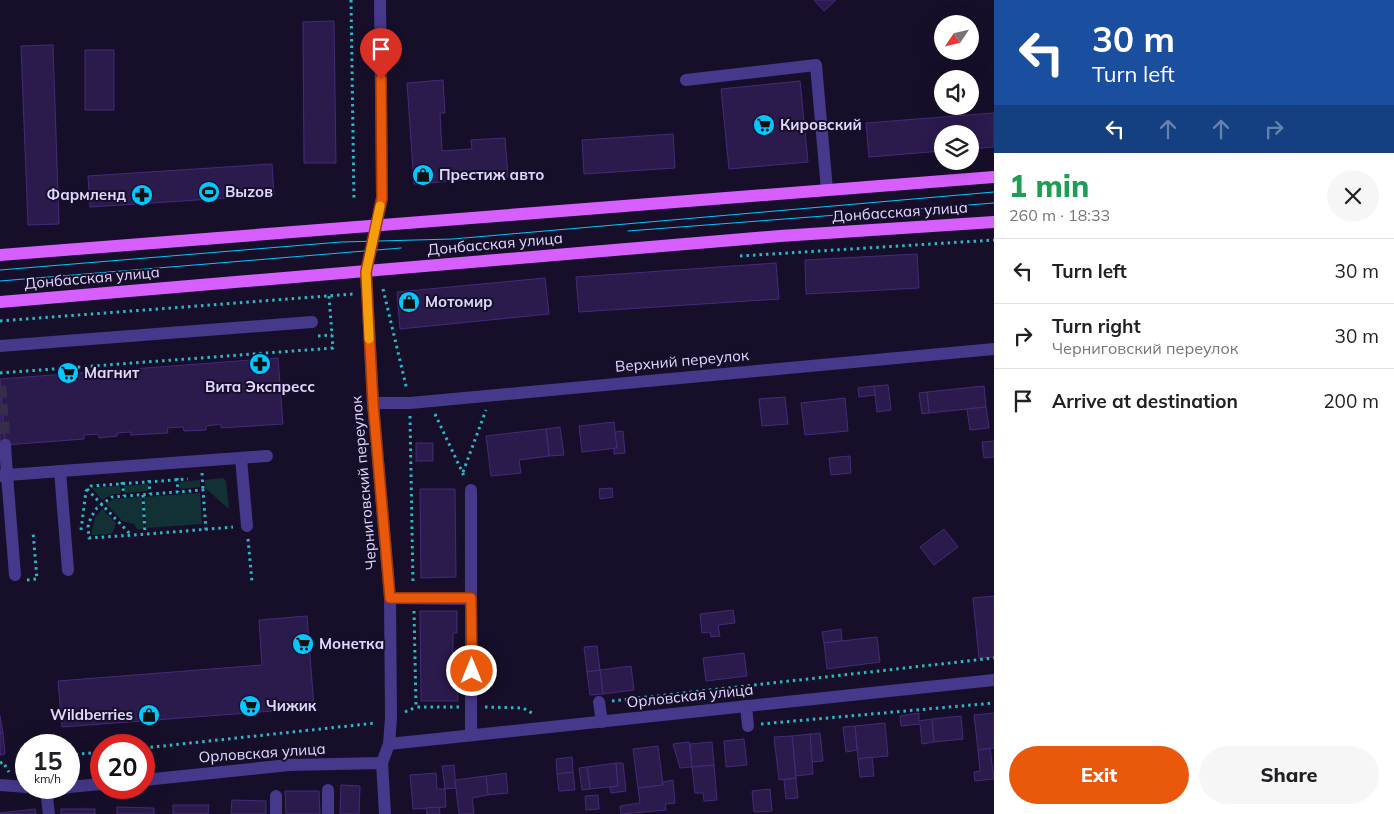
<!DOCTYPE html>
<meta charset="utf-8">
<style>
body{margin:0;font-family:Mulish,sans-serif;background:#f6f6f6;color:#202124;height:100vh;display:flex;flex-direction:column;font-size:19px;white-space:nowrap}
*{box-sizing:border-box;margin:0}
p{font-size:16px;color:#757577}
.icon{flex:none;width:28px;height:28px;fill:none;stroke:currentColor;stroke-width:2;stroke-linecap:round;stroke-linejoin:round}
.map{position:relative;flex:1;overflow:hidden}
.side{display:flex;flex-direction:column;background:#fff;width:400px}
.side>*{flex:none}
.hud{background:#1a4fa0;color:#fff;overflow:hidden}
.needle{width:32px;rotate:235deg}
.tools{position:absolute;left:934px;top:15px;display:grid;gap:10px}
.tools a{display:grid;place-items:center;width:45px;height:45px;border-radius:50%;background:#fff;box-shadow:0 5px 20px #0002;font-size:25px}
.speed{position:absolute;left:15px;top:734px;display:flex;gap:10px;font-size:25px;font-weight:700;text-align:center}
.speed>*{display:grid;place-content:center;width:65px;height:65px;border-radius:50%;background:#fff;box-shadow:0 5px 20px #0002;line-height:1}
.speed small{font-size:12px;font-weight:400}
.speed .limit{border:8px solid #d22;background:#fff;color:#111}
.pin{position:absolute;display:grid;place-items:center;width:42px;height:42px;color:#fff;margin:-51px -21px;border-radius:50% 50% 50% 0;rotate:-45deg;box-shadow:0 0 5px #0007}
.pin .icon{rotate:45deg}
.me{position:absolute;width:55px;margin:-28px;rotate:0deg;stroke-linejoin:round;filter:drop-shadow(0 0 4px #0008)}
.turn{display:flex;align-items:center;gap:18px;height:105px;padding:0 15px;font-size:22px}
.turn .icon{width:65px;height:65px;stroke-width:2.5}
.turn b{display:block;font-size:35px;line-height:42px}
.lanes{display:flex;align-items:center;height:48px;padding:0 15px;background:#0003;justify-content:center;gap:25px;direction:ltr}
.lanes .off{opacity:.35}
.round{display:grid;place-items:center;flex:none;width:52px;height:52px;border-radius:26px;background:#f6f6f6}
.summary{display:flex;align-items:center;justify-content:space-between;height:85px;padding:0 15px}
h1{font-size:30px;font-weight:800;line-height:38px;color:#1e9e55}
.cta{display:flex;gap:10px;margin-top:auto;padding:10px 15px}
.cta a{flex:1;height:58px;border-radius:30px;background:#ea580c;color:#fff;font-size:20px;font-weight:800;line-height:58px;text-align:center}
.cta a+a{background:#f6f6f6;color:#202124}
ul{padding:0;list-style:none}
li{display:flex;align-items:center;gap:15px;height:65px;padding:0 15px;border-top:1px solid #e0e0e0}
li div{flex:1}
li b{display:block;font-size:19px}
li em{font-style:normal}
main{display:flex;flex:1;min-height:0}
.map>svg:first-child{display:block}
.green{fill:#123135}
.building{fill:#2b1a4c;stroke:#442b79}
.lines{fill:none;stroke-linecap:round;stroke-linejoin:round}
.minor-tunnel{stroke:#352d4a;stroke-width:12;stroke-dasharray:12 6;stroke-linecap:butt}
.path{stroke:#2ab8c2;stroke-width:3;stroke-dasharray:2.5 4;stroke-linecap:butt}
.minor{stroke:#46388b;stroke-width:12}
.major{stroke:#d75fff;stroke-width:12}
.tram{stroke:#04c7ff;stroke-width:1}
.route-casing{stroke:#983908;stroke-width:12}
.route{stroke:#ea580c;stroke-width:9}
.slow{stroke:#f59e0b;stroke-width:9}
.labels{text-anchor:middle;stroke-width:4;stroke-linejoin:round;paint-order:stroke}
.poi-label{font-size:15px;font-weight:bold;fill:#e2d8ff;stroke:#170f2a;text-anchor:start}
.street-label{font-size:15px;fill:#e2d8ff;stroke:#170f2a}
</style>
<main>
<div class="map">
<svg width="994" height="814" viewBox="0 0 994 814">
<rect width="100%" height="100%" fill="#170f2a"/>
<g class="green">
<path d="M223 478 226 481 229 509 205 488V480Z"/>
<path d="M200 480V487L180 489V482Z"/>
<path d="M148 484V491L125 493 124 486Z"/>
<path d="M120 486 121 494H112L102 500 92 488Z"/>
<path d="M200 493 202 524 146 528 144 497Z"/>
<path d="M142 497 144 529H137L134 524 122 521 106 504 114 499Z"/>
<path d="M102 509 116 523 112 534 91 535 95 518Z"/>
</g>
<g class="building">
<path d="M814 0H836L824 11Z"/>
<path d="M334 21 336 163H304L303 22Z"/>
<path d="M53 45 59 224 28 225 21 46Z"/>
<rect x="85" y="50" width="29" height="60"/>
<path d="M443 80 445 113H440L442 151 472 149 471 140 505 138 508 177 414 184 407 83Z"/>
<path d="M800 81 808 162 729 169 721 89Z"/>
<path d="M994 113V147L970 149V134H942V151L869 157 866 123Z"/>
<path d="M673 134 675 168 584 174 582 140Z"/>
<path d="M272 164 274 195 90 207 88 176Z"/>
<path d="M917 254 919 288 806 294 805 260Z"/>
<path d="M776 263 779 299 579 312 576 277Z"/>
<path d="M545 278 549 314 400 329 397 292Z"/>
<path d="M278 358 283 424 221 428V424L206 426V430L184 431 183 427 167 428 168 433 131 435V432L117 433V436L99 438 98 434 84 435V439L5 445 0 379Z"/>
<path d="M888 385 891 410 877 412 874 386Z"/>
<path d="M0 386 5 445H0Z"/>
<path d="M874 386 875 395 859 397 858 388Z"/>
<path d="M984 386 986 407 929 413 927 392Z"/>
<path d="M927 392 929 413 922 414 919 393Z"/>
<path d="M785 397 788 424 762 426 759 399Z"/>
<path d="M845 398 848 431 805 435 801 403Z"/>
<path d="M986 407 989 428 970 430 967 409Z"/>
<path d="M614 422 617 448 582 452 579 426Z"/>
<path d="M560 427 564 455 549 456 546 429Z"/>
<path d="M546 429 549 456 519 460 521 473 491 476 486 436Z"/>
<path d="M623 431 625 453 614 454V448H617L615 432Z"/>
<path d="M994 441V457L984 458 982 442Z"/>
<rect x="416" y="443" width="17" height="18"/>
<path d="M850 456 851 473 831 475 829 458Z"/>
<path d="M612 488 613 497 600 499 599 489Z"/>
<path d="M420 489H455L456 577 421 578Z"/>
<path d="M944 529 958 547 934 565 920 547Z"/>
<path d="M994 596V657L979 658 973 598Z"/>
<path d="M733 610 735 623 718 625 720 636 711 637 710 632 702 633 700 614Z"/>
<path d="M420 611H457V633H453V680H457L458 701H421Z"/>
<path d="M307 616 314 708 62 727 58 681 262 665 259 620Z"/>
<path d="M841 629 842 641 824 643 822 632Z"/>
<path d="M877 637 880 662 827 669 824 643Z"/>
<path d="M597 646 600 670 587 672 584 647Z"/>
<path d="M744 653 747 676 706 681 703 658Z"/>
<path d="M631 666 634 690 603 694 600 670Z"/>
<path d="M600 670 603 694 590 695 587 672Z"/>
<path d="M919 713V721L932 719 934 742 922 744 920 724 901 726 900 716Z"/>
<path d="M994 713V748L978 750 974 715Z"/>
<path d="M0 716 3 733H0Z"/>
<path d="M961 716 963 739 934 742 932 719Z"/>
<path d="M885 723 888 756 858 759 855 726Z"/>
<path d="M855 726 857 750 846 752 843 727Z"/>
<path d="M0 733H3L5 754 0 755Z"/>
<path d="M820 733 823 761 812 762 810 734Z"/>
<path d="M810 734 813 774 796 776 792 736Z"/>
<path d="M792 736 796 778 779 780 774 737Z"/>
<path d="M744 739 747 765 726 767 724 741Z"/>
<path d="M689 742 692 767 680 768 673 744Z"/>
<path d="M712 742 714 765 692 767 690 744Z"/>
<path d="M658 746 663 785 638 788 633 749Z"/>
<path d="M990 748 994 779 975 781 974 772 980 771 978 750Z"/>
<path d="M572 757 573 772 557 774 556 759Z"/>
<path d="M872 757 874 776 860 777 858 759Z"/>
<path d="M616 763 618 786 590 789 587 767Z"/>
<path d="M616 763H623L626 791 611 793 610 787 618 786Z"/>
<path d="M454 765 456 788 445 789 442 766Z"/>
<path d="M714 765 717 800 704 801 703 793H695L692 767Z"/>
<path d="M587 767 590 789 582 790 579 768Z"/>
<path d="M573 772 575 790 559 791 557 774Z"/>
<path d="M436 773 437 789H445L446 807 413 809 410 775Z"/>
<path d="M506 773 508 793 488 795 486 776Z"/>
<path d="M486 776 488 795 472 798 474 814H459L455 780Z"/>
<path d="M796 778 798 798 786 799 784 780Z"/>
<path d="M673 780 675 803 665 804 666 810 621 814 620 806 640 803 638 788 663 785V782Z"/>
<path d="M341 785 360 786 359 814H340Z"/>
<path d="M770 789 772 811 754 812 752 791Z"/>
<path d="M285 791H319L320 814H286Z"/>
<path d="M598 795 599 809 586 810 585 796Z"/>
<path d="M232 800 266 801V814H231Z"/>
<path d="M173 805H209L208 814H173Z"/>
<path d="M117 807 154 808V814H117Z"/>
<path d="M439 807 440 814H427L426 808Z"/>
<path d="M35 809 36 814H0V813Z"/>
<rect x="61" y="809" width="34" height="5"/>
</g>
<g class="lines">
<path class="minor-tunnel" d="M0 386 5 445"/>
<g class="path">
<path d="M351 0 354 200"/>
<path d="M740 256 994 240"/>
<path d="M383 289 407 390"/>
<path d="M0 321 354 294"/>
<path d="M318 336 332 335"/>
<path d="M0 373 333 348 329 296"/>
<path d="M435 414 465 478"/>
<path d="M410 416 413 585"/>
<path d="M463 472 486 410"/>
<path d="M202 473 203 490"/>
<path d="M177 478 178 492"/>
<path d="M149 480 150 494"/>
<path d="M122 482 124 496"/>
<path d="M87 489 131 535"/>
<path d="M143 495 145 534"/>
<path d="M81 530 86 491 91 486 188 479"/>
<path d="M206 530 203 490 112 497 97 508 91 517 88 527 89 538C137 535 185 531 233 527"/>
<path d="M248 539 252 582"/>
<path d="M27 580 37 579 33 532"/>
<path d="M414 611 416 707H459"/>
<path d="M612 701 994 658"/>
<path d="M485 707 523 708 532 713"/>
<path d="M405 712 416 707"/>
<path d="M761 724 994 703"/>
<path d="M144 748 376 723"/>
<path d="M69 755 101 752"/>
<path d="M69 758V773"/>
<path d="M0 763 3 762 9 772"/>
</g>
<g class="minor">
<path d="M380 0 382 198 366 272 373 403 390 598 391 718 389 744 382 763 385 814"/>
<path d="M686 80 816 65 827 190"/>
<path d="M0 346 312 322"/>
<path d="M373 403H410L994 349"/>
<path d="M5 445 7 475 267 456"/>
<path d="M241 458 247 526"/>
<path d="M60 471 68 570"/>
<path d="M0 476 7 475 15 575"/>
<path d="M471 490V735"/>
<path d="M390 598 471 599"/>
<path d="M599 702 602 722"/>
<path d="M746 706 748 726"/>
<path d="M389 744 994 680"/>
<path d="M144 780 289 765 382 763"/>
<path d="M0 785 26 787"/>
<path d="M69 787 101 784"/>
<path d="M33 788 46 790 66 788"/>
<path d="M46 790 49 814"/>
<path d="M328 790V814"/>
<path d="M276 814V796"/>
</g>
<g class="major">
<path d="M0 255 994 177"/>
<path d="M0 302 780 236 994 222"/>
</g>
<g class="tram">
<path d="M628 231 994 203"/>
<path d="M0 270 341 242 453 239 994 192"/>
<path d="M0 281 401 248"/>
</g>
</g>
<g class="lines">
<g class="route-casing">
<path id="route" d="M381 79 382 198 366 272 373 403 390 598H471L472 671"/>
</g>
<use href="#route" class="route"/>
<path class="slow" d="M369 339 366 272 380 206"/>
</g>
<defs>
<g id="supermarket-disc" transform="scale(1.125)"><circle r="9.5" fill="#04c7ff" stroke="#170f2a"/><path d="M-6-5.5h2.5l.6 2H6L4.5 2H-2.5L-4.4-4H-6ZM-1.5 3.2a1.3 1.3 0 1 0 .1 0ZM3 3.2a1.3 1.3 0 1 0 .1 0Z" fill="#111"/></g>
<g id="shop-disc" transform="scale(1.125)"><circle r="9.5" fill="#04c7ff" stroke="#170f2a"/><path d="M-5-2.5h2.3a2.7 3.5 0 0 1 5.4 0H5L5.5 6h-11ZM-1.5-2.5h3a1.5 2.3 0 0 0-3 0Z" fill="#111"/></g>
<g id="stadium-disc" transform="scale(1.125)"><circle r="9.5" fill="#04c7ff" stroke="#170f2a"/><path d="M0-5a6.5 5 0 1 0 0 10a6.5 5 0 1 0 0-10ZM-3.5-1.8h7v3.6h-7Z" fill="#111"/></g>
<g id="pharmacy-disc" transform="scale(1.125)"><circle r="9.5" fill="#04c7ff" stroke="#170f2a"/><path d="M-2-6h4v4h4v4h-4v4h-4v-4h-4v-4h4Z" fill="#111"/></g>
</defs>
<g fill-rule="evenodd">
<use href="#supermarket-disc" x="764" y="125"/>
<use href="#shop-disc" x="423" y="175"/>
<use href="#stadium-disc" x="209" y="192"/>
<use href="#pharmacy-disc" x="142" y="195"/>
<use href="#shop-disc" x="409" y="302"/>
<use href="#pharmacy-disc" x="260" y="364"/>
<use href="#supermarket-disc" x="68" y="373"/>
<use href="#supermarket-disc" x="303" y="644"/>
<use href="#supermarket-disc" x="250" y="706"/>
<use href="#shop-disc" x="149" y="715"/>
</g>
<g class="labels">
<g class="poi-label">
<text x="780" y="130">Кировский</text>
<text x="439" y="180">Престиж авто</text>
<text x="225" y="197">Выzов</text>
<text x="126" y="200" text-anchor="end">Фармленд</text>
<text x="425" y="307">Мотомир</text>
<text x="84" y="378">Магнит</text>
<text x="260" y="392" text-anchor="middle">Вита Экспресс</text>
<text x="319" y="649">Монетка</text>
<text x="266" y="711">Чижик</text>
<text x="133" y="720" text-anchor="end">Wildberries</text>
</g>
<g class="street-label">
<text transform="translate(900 212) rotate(-4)" y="5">Донбасская улица</text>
<text transform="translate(495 244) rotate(-5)" y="5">Донбасская улица</text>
<text transform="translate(92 278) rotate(-5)" y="5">Донбасская улица</text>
<text transform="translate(682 361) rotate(-5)" y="5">Верхний переулок</text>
<text transform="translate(364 483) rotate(-95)" y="5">Черниговский переулок</text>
<text transform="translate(690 696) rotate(-6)" y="5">Орловская улица</text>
<text transform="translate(262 753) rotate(-4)" y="5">Орловская улица</text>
</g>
</g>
</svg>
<div class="tools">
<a><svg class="needle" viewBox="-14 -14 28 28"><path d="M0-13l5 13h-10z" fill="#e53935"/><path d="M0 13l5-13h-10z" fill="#757577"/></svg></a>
<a><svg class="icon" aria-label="sound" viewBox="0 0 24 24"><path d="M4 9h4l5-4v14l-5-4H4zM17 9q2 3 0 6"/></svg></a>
<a><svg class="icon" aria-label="layers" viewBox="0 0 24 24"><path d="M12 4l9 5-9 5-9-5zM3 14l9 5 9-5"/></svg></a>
</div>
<div class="speed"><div>15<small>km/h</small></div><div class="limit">20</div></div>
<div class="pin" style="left:381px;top:79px;background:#d93025"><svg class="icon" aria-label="arrive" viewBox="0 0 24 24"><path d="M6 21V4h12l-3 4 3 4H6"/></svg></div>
<svg class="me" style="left:472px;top:671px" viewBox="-20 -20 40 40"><circle r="17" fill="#ea580c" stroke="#fff" stroke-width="3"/><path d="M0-11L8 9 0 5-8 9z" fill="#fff"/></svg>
</div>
<section class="side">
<div class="hud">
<div class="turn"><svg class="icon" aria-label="left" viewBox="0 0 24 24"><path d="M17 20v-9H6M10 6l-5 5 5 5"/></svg><div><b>30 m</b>Turn left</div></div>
<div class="lanes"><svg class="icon" aria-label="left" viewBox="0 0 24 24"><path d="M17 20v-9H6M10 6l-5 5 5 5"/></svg><svg class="icon off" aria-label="ahead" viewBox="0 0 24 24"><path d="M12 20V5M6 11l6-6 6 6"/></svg><svg class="icon off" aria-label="ahead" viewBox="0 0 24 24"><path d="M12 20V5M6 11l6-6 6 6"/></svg><svg class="icon off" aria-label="right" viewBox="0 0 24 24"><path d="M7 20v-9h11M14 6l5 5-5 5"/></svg></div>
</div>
<div class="summary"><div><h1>1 min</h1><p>260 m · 18:33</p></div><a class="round"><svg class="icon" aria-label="close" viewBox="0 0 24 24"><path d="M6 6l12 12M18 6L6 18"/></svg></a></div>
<ul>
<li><svg class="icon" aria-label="left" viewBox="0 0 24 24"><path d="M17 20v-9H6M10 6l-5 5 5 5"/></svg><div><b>Turn left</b></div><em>30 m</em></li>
<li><svg class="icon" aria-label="right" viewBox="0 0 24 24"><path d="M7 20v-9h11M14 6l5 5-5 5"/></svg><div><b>Turn right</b><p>Черниговский переулок</p></div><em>30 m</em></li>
<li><svg class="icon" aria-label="arrive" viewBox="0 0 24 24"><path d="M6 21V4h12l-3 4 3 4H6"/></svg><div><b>Arrive at destination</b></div><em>200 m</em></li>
</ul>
<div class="cta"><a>Exit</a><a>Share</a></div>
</section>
</main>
